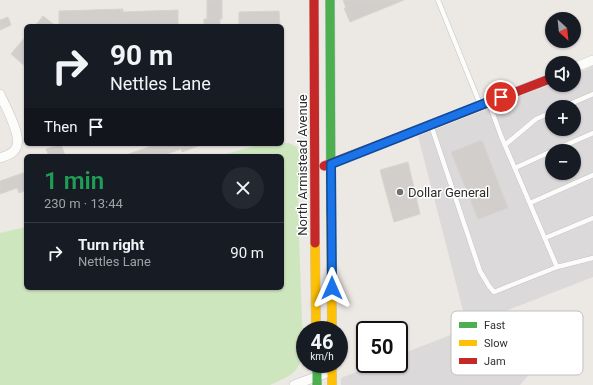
<!DOCTYPE html>
<meta charset="utf-8">
<style>
body{margin:0;font-family:Roboto,sans-serif;background:#242831;color:#f1f3f6;height:100vh;display:flex;flex-direction:column;font-size:15px;white-space:nowrap}
*{box-sizing:border-box;margin:0}
p{font-size:13px;color:#9ea1a6}
.icon{flex:none;width:22px;height:22px;fill:none;stroke:currentColor;stroke-width:2;stroke-linecap:round;stroke-linejoin:round}
.map{position:relative;flex:1;overflow:hidden}
.panel{position:absolute;left:24px;top:154px;width:260px;height:136px;display:flex;flex-direction:column;background:#171b24;border-radius:6px;box-shadow:0 1px 3px #0004}
.panel>*{flex:none}
.hud{position:absolute;left:24px;top:24px;width:260px;height:122px;border-radius:6px;box-shadow:0 1px 3px #0004;background:#171b24;color:#f1f3f6;overflow:hidden}
.needle{width:26px;rotate:153deg}
.buttons{position:absolute;left:545px;top:12px;display:grid;gap:8px}
.buttons a{display:grid;place-items:center;width:36px;height:36px;border-radius:50%;background:#171b24;box-shadow:0 1px 3px #0004;font-size:20px}
.speed{position:absolute;left:296px;top:321px;display:flex;gap:8px;font-size:20px;font-weight:700;text-align:center}
.speed>*{display:grid;place-content:center;width:52px;height:52px;border-radius:50%;background:#171b24;box-shadow:0 1px 3px #0004;line-height:1}
.speed small{font-size:10px;font-weight:400}
.speed .limit{border:2px solid #111;border-radius:6px;background:#fff;color:#111}
.pin{position:absolute;display:grid;place-items:center;width:34px;height:34px;color:#fff;margin:-17px;border:2px solid #fff;border-radius:50%;box-shadow:0 1px 4px #0007}
.me{position:absolute;width:44px;margin:-22px;rotate:0deg;stroke-linejoin:round;filter:drop-shadow(0 0 3px #0008)}
.turn{display:flex;align-items:center;gap:14px;height:84px;padding:0 20px;font-size:18px}
.turn .icon{width:52px;height:52px;stroke-width:2.5}
.turn b{display:block;font-size:28px;line-height:34px}
.then{display:flex;align-items:center;height:38px;padding:0 20px;background:#0003;gap:8px;font-size:15px}
.round{display:grid;place-items:center;flex:none;width:42px;height:42px;border-radius:21px;background:#242831}
.summary{display:flex;align-items:center;justify-content:space-between;height:68px;padding:0 20px}
h1{font-size:24px;font-weight:600;line-height:30px;color:#1e9e55}
ul{padding:0;list-style:none}
li{display:flex;align-items:center;gap:12px;height:60px;padding:0 20px;border-top:1px solid #363941}
li div{flex:1}
li b{display:block;font-size:15px}
li em{font-style:normal}
.map>svg:first-child{display:block}
.industrial{fill:#dcd9db;fill-rule:evenodd}
.green{fill:#cee6be}
.building{fill:#d1cecb;stroke:#d7d4d0}
.lines{fill:none;stroke-linecap:round;stroke-linejoin:round}
.lane-casing{stroke:#c5c4c5;stroke-width:5.5}
.street-casing{stroke:#c5c4c5;stroke-width:10}
.fast-casing{stroke:#c5c4c5;stroke-width:10}
.slow-casing{stroke:#c5c4c5;stroke-width:10}
.jam-casing{stroke:#c5c4c5;stroke-width:10}
.lane{stroke:#fcfcfb;stroke-width:4.5}
.street{stroke:#fcfcfb;stroke-width:9}
.fast{stroke:#4caf50;stroke-width:9}
.slow{stroke:#ffc107;stroke-width:9}
.jam{stroke:#c62828;stroke-width:9}
.route-casing{stroke:#114b97;stroke-width:10}
.route{stroke:#1a73e8;stroke-width:7}
.poi-dot{fill:#706f6e;stroke:#fff;stroke-width:1.5}
.labels{text-anchor:middle;stroke-width:3;stroke-linejoin:round;paint-order:stroke}
.street-label{font-size:13px;fill:#2e2e2e;stroke:#fff}
.poi-label{font-size:13px;fill:#2e2e2e;stroke:#fff;text-anchor:start}
.key{fill:#fff;stroke:#c0c0c0;stroke-width:1}
.key-label{font-size:11px;fill:#2e2e2e}
</style>
<div class="map">
<svg width="593" height="385" viewBox="0 0 593 385">
<rect width="100%" height="100%" fill="#ece8e4"/>
<g class="industrial">
<path d="M593 66V277L467 326 418 136 552 84V85H574V75ZM552 107H574V129H552ZM552 151H574V173H552Z"/>
<path d="M510 312 532 371 520 385H341V378L376 364H399V355Z"/>
</g>
<path class="green" d="M282 143H289L297 147 301 161 298 187 299 237 303 350C299 375 291 375 270 385H0V233L26 227V288H282V156H219L262 144H282Z"/>
<g class="building">
<path d="M207 0H222V19H220V26H204V19H207Z"/>
<path d="M343 0H404L350 22 344 8H346Z"/>
<path d="M123 9V12L178 10V25L123 26V24L59 26V11Z"/>
<path d="M279 11 280 26H239V12Z"/>
<path d="M43 16 56 26H35Z"/>
<path d="M8 17 11 25 0 30V20Z"/>
<path d="M26 36V67L11 54Z"/>
<path d="M482 140 508 208 478 219 451 152Z"/>
<path d="M61 144 65 156H49L46 149Z"/>
<path d="M157 144H201V145L182 152 181 149 161 156H126V155Z"/>
<path d="M408 162 420 214 394 222 380 170Z"/>
<path d="M26 172V190L19 193 17 188 0 194V181Z"/>
</g>
<g class="lines">
<g class="lane-casing">
<g id="lane">
<path d="M438 0 480 104"/>
<path d="M489 103 501 136 557 267 593 258"/>
<path d="M563 107 593 94"/>
<path d="M431 125 480 271 489 286 494 292 557 267"/>
<path d="M505 145 536 119 552 112"/>
<path d="M552 151 593 133"/>
<path d="M515 168 552 151"/>
<path d="M530 203 593 175"/>
<path d="M545 238 593 218"/>
</g>
</g>
<g class="street-casing">
<g id="street">
<path d="M574 68 593 60"/>
<path d="M0 94C5 106 23 137 16 148 13 154 6 156 0 158"/>
<path d="M294 385 332 371"/>
</g>
</g>
<g class="fast-casing">
<g id="fast">
<path d="M330 0 331 216"/>
<path d="M317 364V385"/>
</g>
</g>
<g class="slow-casing">
<g id="slow">
<path d="M331 216 332 330"/>
<path d="M315 243 316 330"/>
<path d="M332 364V385"/>
</g>
</g>
<g class="jam-casing">
<g id="jam">
<path d="M314 0 315 243"/>
<path d="M324 166 552 78"/>
</g>
</g>
<use href="#lane" class="lane"/>
<use href="#street" class="street"/>
<use href="#fast" class="fast"/>
<use href="#slow" class="slow"/>
<use href="#jam" class="jam"/>
</g>
<g class="lines">
<g class="route-casing">
<path id="route" d="M332 288 331 164 501 97"/>
</g>
<use href="#route" class="route"/>
</g>
<circle class="poi-dot" cx="400" cy="192" r="4"/>
<g class="labels">
<g class="street-label">
<text transform="translate(302 165) rotate(-90)" y="5">North Armistead Avenue</text>
</g>
<g class="poi-label">
<text x="408" y="197">Dollar General</text>
</g>
</g>
<rect x="451" y="311" width="132" height="64" rx="6" class="key"/>
<rect x="459" y="322" width="18" height="6" fill="#4caf50"/>
<rect x="459" y="340" width="18" height="6" fill="#ffc107"/>
<rect x="459" y="358" width="18" height="6" fill="#c62828"/>
<g class="key-label">
<text x="484" y="329">Fast</text>
<text x="484" y="347">Slow</text>
<text x="484" y="365">Jam</text>
</g>
</svg>
<div class="buttons">
<a><svg class="needle" viewBox="-14 -14 28 28"><path d="M0-13l5 13h-10z" fill="#e53935"/><path d="M0 13l5-13h-10z" fill="#9ea1a6"/></svg></a>
<a><svg class="icon" aria-label="sound" viewBox="0 0 24 24"><path d="M4 9h4l5-4v14l-5-4H4zM17 9q2 3 0 6"/></svg></a>
<a>+</a>
<a>−</a>
</div>
<div class="speed"><div>46<small>km/h</small></div><div class="limit">50</div></div>
<div class="pin" style="left:501px;top:97px;background:#d93025"><svg class="icon" aria-label="arrive" viewBox="0 0 24 24"><path d="M6 21V4h12l-3 4 3 4H6"/></svg></div>
<svg class="me" style="left:332px;top:288px" viewBox="-20 -20 40 40"><path d="M0-17L14 15 0 8-14 15z" fill="#1a73e8" stroke="#fff" stroke-width="4"/></svg>
<div class="hud">
<div class="turn"><svg class="icon" aria-label="right" viewBox="0 0 24 24"><path d="M7 20v-9h11M14 6l5 5-5 5"/></svg><div><b>90 m</b>Nettles Lane</div></div>
<div class="then">Then<svg class="icon" aria-label="arrive" viewBox="0 0 24 24"><path d="M6 21V4h12l-3 4 3 4H6"/></svg></div>
</div>
<section class="panel">
<div class="summary"><div><h1>1 min</h1><p>230 m · 13:44</p></div><a class="round"><svg class="icon" aria-label="close" viewBox="0 0 24 24"><path d="M6 6l12 12M18 6L6 18"/></svg></a></div>
<ul>
<li><svg class="icon" aria-label="right" viewBox="0 0 24 24"><path d="M7 20v-9h11M14 6l5 5-5 5"/></svg><div><b>Turn right</b><p>Nettles Lane</p></div><em>90 m</em></li>
</ul>
</section>
</div>
